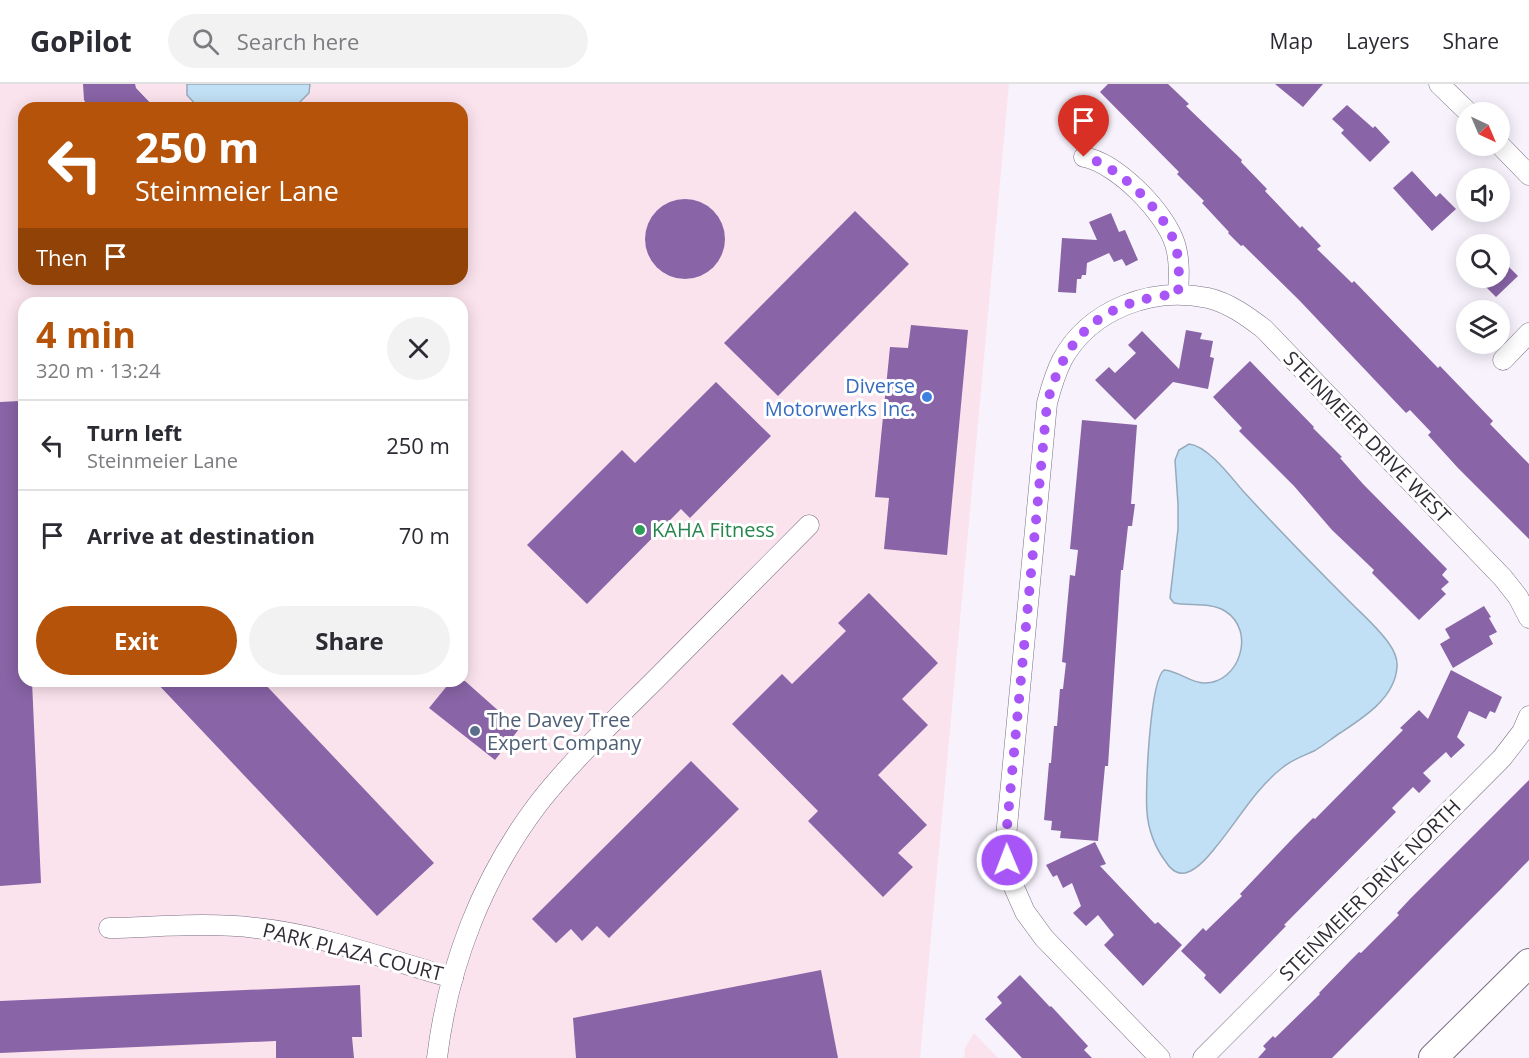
<!DOCTYPE html>
<meta charset="utf-8">
<style>
body{margin:0;font-family:"Open Sans",sans-serif;background:#f2f2f3;color:#2b2b33;height:100vh;display:flex;flex-direction:column;font-size:22px;white-space:nowrap}
*{box-sizing:border-box;margin:0}
p{font-size:20px;color:#7c7c81}
.icon{flex:none;width:33px;height:33px;fill:none;stroke:currentColor;stroke-width:2;stroke-linecap:round;stroke-linejoin:round}
.map{position:relative;flex:1;overflow:hidden}
.details{position:absolute;left:18px;top:213px;width:450px;height:390px;display:flex;flex-direction:column;background:#fff;border-radius:18px;box-shadow:0 3px 15px #0003}
.details>*{flex:none}
.guide{position:absolute;left:18px;top:18px;width:450px;height:183px;border-radius:18px;box-shadow:0 3px 15px #0003;background:#b45309;color:#fff;overflow:hidden}
.needle{width:39px;rotate:136deg}
.fabs{position:absolute;left:1456px;top:18px;display:grid;gap:12px}
.fabs a{display:grid;place-items:center;width:54px;height:54px;border-radius:50%;background:#fff;box-shadow:0 3px 15px #0003;font-size:30px}
.pin{position:absolute;display:grid;place-items:center;width:51px;height:51px;color:#fff;margin:-62px -26px;border-radius:50% 50% 50% 0;rotate:-45deg;box-shadow:0 0 6px #0007}
.pin .icon{rotate:45deg}
.me{position:absolute;width:66px;margin:-33px;rotate:359deg;stroke-linejoin:round;filter:drop-shadow(0 0 4px #0008)}
.turn{display:flex;align-items:center;gap:21px;height:126px;padding:0 18px;font-size:27px}
.turn .icon{width:78px;height:78px;stroke-width:2.5}
.turn b{display:block;font-size:42px;line-height:51px}
.then{display:flex;align-items:center;height:57px;padding:0 18px;background:#0003;gap:12px;font-size:22px}
.round{display:grid;place-items:center;flex:none;width:63px;height:63px;border-radius:32px;background:#f2f2f3}
.headline{display:flex;align-items:center;justify-content:space-between;height:102px;padding:0 18px}
h1{font-size:36px;font-weight:700;line-height:45px;color:#b45309}
.button{display:flex;gap:12px;margin-top:auto;padding:12px 18px}
.button a{flex:1;height:69px;border-radius:36px;background:#b45309;color:#fff;font-size:24px;font-weight:700;line-height:69px;text-align:center}
.button a+a{background:#f2f2f3;color:#2b2b33}
ul{padding:0;list-style:none}
li{display:flex;align-items:center;gap:18px;height:90px;padding:0 18px;border-top:2px solid #e1e1e2}
li div{flex:1}
li b{display:block;font-size:22px}
li em{font-style:normal}
header{display:flex;align-items:center;gap:36px;box-sizing:border-box;height:84px;padding:0 30px;background:#fff;border-bottom:2px solid #e1e1e2}
header strong{font-size:28px}
nav{display:flex;gap:33px;margin-inline-start:auto;font-size:21px}
.search{width:420px;height:54px;background:#f2f2f3;display:flex;align-items:center;gap:15px;box-sizing:border-box;padding:0 21px;border-radius:33px;color:#7c7c81;font-size:22px}
.map>svg:first-child{display:block}
.commercial{fill:#fbe3ee;fill-rule:evenodd}
.water{fill:#c2e0f5;stroke:#96aabb;stroke-width:1.5}
.building{fill:#8964a7}
.lines{fill:none;stroke-linecap:round;stroke-linejoin:round}
.minor-casing{stroke:#796e83;stroke-width:21}
.secondary-casing{stroke:#796e83;stroke-width:30}
.minor{stroke:#fff;stroke-width:20}
.secondary{stroke:#fff;stroke-width:28}
.route{stroke:#a855f7;stroke-width:10;stroke-dasharray:0 18}
.shop-dot{fill:#3f7fe0;stroke:#fff;stroke-width:2}
.leisure-dot{fill:#2e9e5b;stroke:#fff;stroke-width:2}
.service-dot{fill:#5c6f8a;stroke:#fff;stroke-width:2}
.labels{text-anchor:middle;stroke-width:6;stroke-linejoin:round;paint-order:stroke}
.shop-label{font-size:20px;fill:#366cbe;stroke:#fff;text-anchor:end}
.street-label{font-size:20px;fill:#312c35;stroke:#fff}
.leisure-label{font-size:20px;fill:#27864d;stroke:#fff;text-anchor:start}
.service-label{font-size:20px;fill:#4e5e75;stroke:#fff;text-anchor:start}
</style>
<header>
<strong>GoPilot</strong>
<div class="search"><svg class="icon" aria-label="search" viewBox="0 0 24 24"><circle cx="10" cy="10" r="6"/><path d="M15 15l6 6"/></svg>Search here</div>
<nav><a>Map</a><a>Layers</a><a>Share</a></nav>
</header>
<div class="map">
<svg width="1529" height="974" viewBox="0 0 1529 974">
<rect width="100%" height="100%" fill="#f7f2fc"/>
<g class="commercial">
<path d="M0 0H1009L920 974H0ZM24 24H462V195H24ZM24 219H462V597H24Z"/>
<path d="M974 949 998 974H964L965 964Z"/>
</g>
<g class="water">
<path d="M187 0H310L309 9 294 24H199L187 11Z"/>
<path d="M1189 360C1208 362 1231 393 1243 407 1278 445 1314 482 1350 518 1363 531 1377 543 1388 558 1393 565 1398 574 1397 583 1395 614 1363 634 1340 649 1331 655 1323 662 1314 667 1303 672 1291 676 1282 684 1255 705 1237 738 1215 764 1208 773 1199 784 1188 788 1179 792 1171 786 1166 778 1155 764 1148 745 1147 728 1145 706 1150 596 1164 586 1179 587 1190 599 1204 599 1239 600 1257 547 1225 527 1211 518 1190 522 1174 519L1170 514 1178 445V420L1175 376 1179 366Z"/>
</g>
<g class="building">
<path d="M83 0H135L136 4 155 24H89L84 16Z"/>
<path d="M1108 0H1168L1189 20 1186 22 1242 76 1241 78 1267 105 1265 107 1300 144 1302 142 1321 162 1317 165 1352 199 1354 197 1438 284 1440 282 1493 337 1490 340 1529 380V455L1458 384 1428 351 1431 348 1410 326 1406 329 1299 216 1243 161 1241 162 1228 149 1229 148 1202 119 1204 117 1177 90 1179 88 1100 8Z"/>
<path d="M1275 0H1323L1303 23Z"/>
<path d="M1347 21 1373 44 1375 42 1390 58 1370 78 1341 49 1344 46 1332 35Z"/>
<path d="M1412 87 1436 113 1440 109 1456 125 1432 147 1393 104Z"/>
<circle cx="685" cy="155" r="40"/>
<path d="M855 127 909 180 778 312 724 259Z"/>
<path d="M1111 129 1119 148 1125 146 1138 176 1126 182 1122 175 1114 178 1109 169 1087 179 1086 191H1082L1081 195H1077L1076 209 1058 208 1062 154 1097 156 1089 138Z"/>
<path d="M1500 174 1518 192 1496 213 1477 194H1500Z"/>
<path d="M911 241 968 246 947 471 884 465 889 414 875 413 890 263 908 264Z"/>
<path d="M1186 246 1202 249 1200 255 1213 257 1210 273 1214 274 1208 305 1173 298 1135 336 1095 296 1109 283 1115 289 1136 269 1128 261 1142 247 1179 285Z"/>
<path d="M1250 277 1314 343 1313 344 1342 373 1340 374 1363 400 1447 485 1442 491 1449 498 1441 505 1446 510 1419 536 1372 489 1374 486 1332 446 1294 402 1239 347 1242 344 1213 313Z"/>
<path d="M716 298 771 352 690 434 681 425 587 520 527 461 622 366 635 379Z"/>
<path d="M20 317 24 413V597H32L41 799 0 802V318Z"/>
<path d="M1082 336 1137 341 1131 420H1135L1132 442H1128L1123 486H1121L1108 682H1105L1098 757 1060 754 1061 747 1051 746 1052 737 1044 736 1049 679H1051L1054 642H1057L1060 605H1063L1066 579 1062 578 1070 491 1075 492 1078 466 1070 465Z"/>
<path d="M869 509 938 579 902 615 928 641 878 691 927 741 898 769 913 783 883 813 808 737 818 727 732 640 782 590 792 600 846 547 838 539Z"/>
<path d="M1484 522 1491 533 1489 534 1497 548 1489 552 1493 560 1453 584 1440 560 1450 554 1445 545Z"/>
<path d="M1451 586 1502 613 1495 629 1490 627 1486 635 1469 627 1457 653 1465 661 1451 674 1446 668 1423 689 1431 697 1419 709 1413 703 1392 724 1396 728 1284 841 1286 842 1220 910 1204 894 1206 891 1181 867 1203 844 1206 847 1242 812 1240 810 1294 753 1313 734 1315 735 1403 646 1400 644 1419 626 1428 635Z"/>
<path d="M155 597H262L434 779 377 832Z"/>
<path d="M451 597H465L519 645 495 676 429 624Z"/>
<path d="M691 677 739 725 609 854 597 842 582 857 571 845 556 859 532 835Z"/>
<path d="M1529 696V776L1500 806 1332 974H1258L1266 965 1263 962 1273 952 1275 954 1320 910 1319 909 1352 875 1359 868 1361 869 1399 831 1397 829 1410 815Z"/>
<path d="M1095 758 1106 780 1100 782 1155 840 1158 838 1182 861 1143 902 1104 861 1114 851 1098 831 1086 842 1073 829 1081 822 1072 799 1063 804 1057 791 1053 793 1046 781Z"/>
<path d="M821 886 838 974H576L573 934Z"/>
<path d="M1020 891 1050 923 1051 922 1088 962 1084 966 1092 974H1022L985 935 1002 919 997 913Z"/>
<path d="M360 901 362 953H352L354 974H276V957L0 969V917Z"/>
</g>
<g class="lines">
<g class="minor-casing">
<g id="minor">
<path d="M1439 0 1468 28"/>
<path d="M1500 61 1529 91"/>
<path d="M1084 73C1117 79 1165 128 1175 160 1180 176 1179 193 1178 210"/>
<path d="M1503 276 1529 249"/>
<path d="M109 844C158 843 208 838 256 844 323 851 388 876 453 894"/>
<path d="M437 974C448 882 482 794 538 720 573 675 616 635 656 595 707 544 758 492 809 441"/>
<path d="M1160 974 1044 854 1025 828 1009 792 1006 753 1047 319C1051 304 1055 290 1062 276 1090 225 1152 202 1208 214 1229 219 1247 232 1264 245L1503 494 1518 513 1529 534"/>
<path d="M1203 974 1502 674 1522 648 1529 632"/>
</g>
</g>
<g class="secondary-casing">
<path id="secondary" d="M1433 974 1529 879"/>
</g>
<use href="#minor" class="minor"/>
<use href="#secondary" class="secondary"/>
</g>
<g class="lines">
<path class="route" d="M1007 776 1006 753 1047 320C1065 249 1105 216 1178 210 1179 193 1180 177 1175 160 1165 128 1117 80 1084 73"/>
</g>
<circle class="shop-dot" cx="927" cy="313" r="6"/>
<circle class="leisure-dot" cx="640" cy="446" r="6"/>
<circle class="service-dot" cx="475" cy="647" r="6"/>
<g class="labels">
<g class="shop-label">
<text x="915" y="309">Diverse<tspan x="915" dy="23">Motorwerks Inc.</tspan></text>
</g>
<g class="street-label">
<text transform="translate(1367 353) rotate(46)" y="7">STEINMEIER DRIVE WEST</text>
<text transform="translate(1370 806) rotate(-45)" y="7">STEINMEIER DRIVE NORTH</text>
<text transform="translate(353 868) rotate(14)" y="7">PARK PLAZA COURT</text>
</g>
<g class="leisure-label">
<text x="652" y="453">KAHA Fitness</text>
</g>
<g class="service-label">
<text x="487" y="643">The Davey Tree<tspan x="487" dy="23">Expert Company</tspan></text>
</g>
</g>
</svg>
<div class="fabs">
<a><svg class="needle" viewBox="-14 -14 28 28"><path d="M0-13l5 13h-10z" fill="#e53935"/><path d="M0 13l5-13h-10z" fill="#7c7c81"/></svg></a>
<a><svg class="icon" aria-label="sound" viewBox="0 0 24 24"><path d="M4 9h4l5-4v14l-5-4H4zM17 9q2 3 0 6"/></svg></a>
<a><svg class="icon" aria-label="search" viewBox="0 0 24 24"><circle cx="10" cy="10" r="6"/><path d="M15 15l6 6"/></svg></a>
<a><svg class="icon" aria-label="layers" viewBox="0 0 24 24"><path d="M12 4l9 5-9 5-9-5zM3 14l9 5 9-5"/></svg></a>
</div>
<div class="pin" style="left:1084px;top:73px;background:#d93025"><svg class="icon" aria-label="arrive" viewBox="0 0 24 24"><path d="M6 21V4h12l-3 4 3 4H6"/></svg></div>
<svg class="me" style="left:1007px;top:776px" viewBox="-20 -20 40 40"><circle r="17" fill="#a855f7" stroke="#fff" stroke-width="3"/><path d="M0-11L8 9 0 5-8 9z" fill="#fff"/></svg>
<div class="guide">
<div class="turn"><svg class="icon" aria-label="left" viewBox="0 0 24 24"><path d="M17 20v-9H6M10 6l-5 5 5 5"/></svg><div><b>250 m</b>Steinmeier Lane</div></div>
<div class="then">Then<svg class="icon" aria-label="arrive" viewBox="0 0 24 24"><path d="M6 21V4h12l-3 4 3 4H6"/></svg></div>
</div>
<section class="details">
<div class="headline"><div><h1>4 min</h1><p>320 m · 13:24</p></div><a class="round"><svg class="icon" aria-label="close" viewBox="0 0 24 24"><path d="M6 6l12 12M18 6L6 18"/></svg></a></div>
<ul>
<li><svg class="icon" aria-label="left" viewBox="0 0 24 24"><path d="M17 20v-9H6M10 6l-5 5 5 5"/></svg><div><b>Turn left</b><p>Steinmeier Lane</p></div><em>250 m</em></li>
<li><svg class="icon" aria-label="arrive" viewBox="0 0 24 24"><path d="M6 21V4h12l-3 4 3 4H6"/></svg><div><b>Arrive at destination</b></div><em>70 m</em></li>
</ul>
<div class="button"><a>Exit</a><a>Share</a></div>
</section>
</div>
